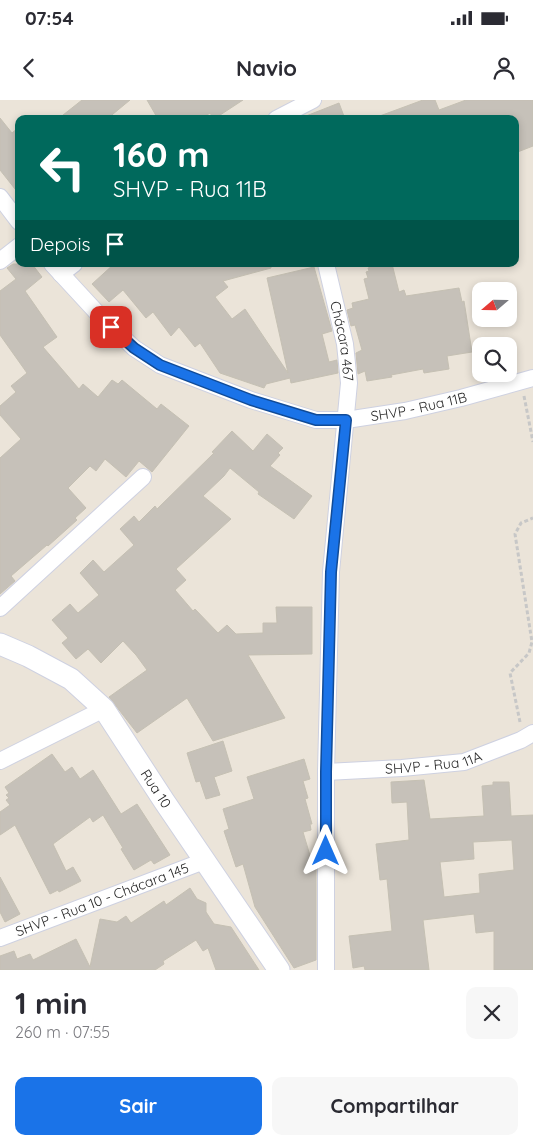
<!DOCTYPE html>
<html lang="pt">
<meta charset="utf-8">
<style>
body{margin:0;font-family:Quicksand,sans-serif;background:#f7f7f7;color:#2b2b33;height:100vh;display:flex;flex-direction:column;font-size:19px;white-space:nowrap}
*{box-sizing:border-box;margin:0}
p{font-size:16px;color:#7c7c81}
.icon{flex:none;width:28px;height:28px;fill:none;stroke:currentColor;stroke-width:2;stroke-linecap:round;stroke-linejoin:round}
.map{position:relative;height:870px;overflow:hidden}
.drawer{display:flex;flex-direction:column;background:#fff;flex:1}
.drawer>*{flex:none}
.top-card{position:absolute;left:15px;top:15px;width:504px;height:152px;border-radius:10px;box-shadow:0 2px 8px #0003;background:#00695c;color:#fff;overflow:hidden}
.needle{width:32px;rotate:250deg}
.tools{position:absolute;left:472px;top:182px;display:grid;gap:10px}
.tools a{display:grid;place-items:center;width:45px;height:45px;border-radius:10px;background:#fff;box-shadow:0 2px 8px #0003;font-size:25px}
.pin{position:absolute;display:grid;place-items:center;width:42px;height:42px;color:#fff;margin:-21px;border-radius:10px;box-shadow:0 2px 8px #0006}
.me{position:absolute;width:55px;margin:-28px;rotate:0deg;stroke-linejoin:round;filter:drop-shadow(0 0 4px #0008)}
.turn{display:flex;align-items:center;gap:18px;height:105px;padding:0 15px;font-size:22px}
.turn .icon{width:65px;height:65px;stroke-width:2.5}
.turn b{display:block;font-size:35px;line-height:42px}
.then{display:flex;align-items:center;height:48px;padding:0 15px;background:#0003;gap:10px;font-size:19px}
.round{display:grid;place-items:center;flex:none;width:52px;height:52px;border-radius:10px;background:#f7f7f7}
.summary{display:flex;align-items:center;justify-content:space-between;height:85px;padding:0 15px}
h1{font-size:30px;font-weight:700;line-height:38px}
.primary-button{display:flex;gap:10px;margin-top:auto;padding:10px 15px}
.primary-button a{flex:1;height:58px;border-radius:10px;background:#1a73e8;color:#fff;font-size:20px;font-weight:700;line-height:58px;text-align:center}
.primary-button a+a{background:#f7f7f7;color:#2b2b33}
.status{display:flex;justify-content:space-between;align-items:center;height:35px;padding:0 25px;background:#fff;direction:ltr}
.status svg{height:14px;fill:currentColor}
header{display:flex;justify-content:space-between;align-items:center;height:65px;padding:0 15px;background:#fff;font-size:22px;font-weight:700}
.map>svg:first-child{display:block}
.building{fill:#c6c1b9;stroke:#c5c0b3;fill-rule:evenodd}
.lines{fill:none;stroke-linecap:round;stroke-linejoin:round}
.minor-casing{stroke:#ced1e1;stroke-width:18}
.tertiary-casing{stroke:#ced1e1;stroke-width:23}
.path{stroke:#c7c7c7;stroke-width:3;stroke-dasharray:4 2.5;stroke-linecap:butt}
.minor{stroke:#fff;stroke-width:16}
.tertiary{stroke:#fff;stroke-width:21}
.route-casing{stroke:#114b97;stroke-width:12}
.route{stroke:#1a73e8;stroke-width:9}
.labels{text-anchor:middle;stroke-width:4;stroke-linejoin:round;paint-order:stroke}
.street-label{font-size:14px;fill:#282828;stroke:#fff}
</style>
<div class="status"><b>07:54</b><svg viewBox="0 0 49 12"><path d="M0 12V9h3v3zM5 12V6h3v6zM10 12V3h3v9zM15 12V0h3v12zM26 1h20v11H26zM47 4h2v5h-2z"/></svg></div>
<header><svg class="icon" aria-label="back" viewBox="0 0 24 24"><path d="M15 5l-7 7 7 7"/></svg>Navio<svg class="icon" aria-label="person" viewBox="0 0 24 24"><circle cx="12" cy="8" r="4"/><path d="M4 21q1-7 8-7t8 7"/></svg></header>
<div class="map">
<svg width="533" height="870" viewBox="0 0 533 870">
<rect width="100%" height="100%" fill="#ebe4d9"/>
<g class="building">
<path d="M82 0H130L107 19H58Z"/>
<path d="M147 0H243L214 19 210 13 201 19H158Z"/>
<path d="M423 0H435L439 10 466 0H533V46L515 53V19H377V17Z"/>
<path d="M339 3 345 19H301V18Z"/>
<path d="M0 18 12 33 19 27V94L0 70Z"/>
<path d="M13 164H32L42 177 25 191 57 237 43 247 79 289 83 284 98 297 112 280 118 284 122 280 157 309 161 304 189 326 152 372 139 361 126 377 105 359 96 371 90 366 68 388 86 408 75 418 77 420 48 446 47 445 11 476 15 481 0 494V358L21 339 0 315V306L16 292 11 286 27 273 0 235V191L16 179 7 168Z"/>
<path d="M114 164H191L194 168 200 164H271V168L223 181 228 187 215 197 232 219 245 209 288 273 267 178 314 167 332 231 322 234 329 262 337 260 338 273 291 283 290 278 266 284 264 288 220 273 200 243 195 247 179 227 171 236 153 212 146 218 123 190 109 202 92 184Z"/>
<path d="M383 164H392L399 192 404 190 406 196 459 188 462 202 464 201 472 252 447 256 449 269 424 273 423 269 391 275 392 277 367 281 365 271 358 274 356 253 362 250 355 225 351 226 347 210 353 208 352 203 369 199 364 179 368 178 366 172 369 171 368 168Z"/>
<path d="M232 331 253 351 267 334 283 348 278 353 280 355 270 366 312 396 294 419 258 394 259 392 230 368 224 376 203 396 231 419 176 469 186 480 175 490 193 511 195 509 218 533 227 525 236 534 263 533V523H277L276 507H312V554L248 555 285 618 213 641 187 598 137 633 109 597 147 570 136 555 123 541 101 563 88 549 76 559 62 543 68 538 52 520 70 504 78 513 99 495 80 473 93 460 104 472 134 445 120 429 134 416 139 422 155 406 157 409 214 353 212 352Z"/>
<path d="M223 641 232 671 214 677 220 695 206 699 200 681 196 682 187 653Z"/>
<path d="M52 654 65 672 72 667 80 679 93 670 121 714 137 704 170 755 154 764 151 760 134 770 121 749 123 748 103 715 93 722 90 717 53 744 66 771 73 767 81 781 59 792 58 790 50 794 15 725 0 735V712L10 705 6 700 9 698 6 695 9 693 5 687Z"/>
<path d="M304 659 310 679 303 681 308 698 305 699 312 724H310L311 730 303 732 314 769H316V860L294 868 255 807 243 764 236 767 224 731 229 729 223 709 254 699 247 677Z"/>
<path d="M424 680 430 719 484 716 482 686 493 685V682H509L511 716 533 715V870H494V831L476 833 474 814 423 820 429 870H365L364 866 353 868 349 836 392 831 387 779 380 780 376 744 409 740 407 702 392 703 391 682ZM512 740 514 770 479 774 480 793 444 797 440 762 474 759 473 742Z"/>
<path d="M0 777 20 814 5 822 0 812Z"/>
<path d="M190 788 197 799 206 803V812L214 824 231 827 259 870H216L208 848 203 851 196 840 163 861 164 864 155 870H0V856L14 851 17 859 30 854 33 860 76 839 90 867 100 819 117 822 126 816 131 823 164 801 166 805Z"/>
</g>
<g class="lines">
<g class="minor-casing">
<g id="minor">
<path d="M276 19 313 0"/>
<path d="M0 97 19 122"/>
<path d="M0 161 19 146"/>
<path id="s1" d="M52 164 100 216 134 248 160 265 251 300 316 320H346L405 311 461 298 533 278"/>
<path id="s2" d="M326 164 345 244 349 283 331 472 326 672V870"/>
<path d="M61 174 74 164"/>
<path d="M0 508 143 377"/>
<path d="M0 661 104 609"/>
<path id="s3" d="M326 672 402 668 464 662 521 640 533 633"/>
<path id="s4" d="M0 838 204 761"/>
</g>
</g>
<g class="tertiary-casing">
<g id="tertiary">
<path id="s5" d="M0 544 28 556 71 579 104 609 164 701 279 870"/>
</g>
</g>
<g class="path">
<path d="M524 296 533 342"/>
<path d="M520 622 510 573 529 553 532 542 515 434 521 423 533 418"/>
</g>
<use href="#minor" class="minor"/>
<use href="#tertiary" class="tertiary"/>
</g>
<g class="lines">
<g class="route-casing">
<path id="route" d="M111 227 134 248 160 265 251 300 316 320H346L331 472 326 672V751"/>
</g>
<use href="#route" class="route"/>
</g>
<g class="labels">
<g class="street-label">
<text dy="5" stroke="none"><textPath href="#s2" startOffset="79">Chácara 467</textPath></text>
<text dy="5" stroke="none"><textPath href="#s1" startOffset="418">SHVP - Rua 11B</textPath></text>
<text dy="5" stroke="none"><textPath href="#s3" startOffset="108">SHVP - Rua 11A</textPath></text>
<text dy="5" stroke="none"><textPath href="#s5" startOffset="219">Rua 10</textPath></text>
<text dy="5" stroke="none"><textPath href="#s4" startOffset="109">SHVP - Rua 10 - Chácara 145</textPath></text>
</g>
</g>
</svg>
<div class="tools">
<a><svg class="needle" viewBox="-14 -14 28 28"><path d="M0-13l5 13h-10z" fill="#e53935"/><path d="M0 13l5-13h-10z" fill="#7c7c81"/></svg></a>
<a><svg class="icon" aria-label="search" viewBox="0 0 24 24"><circle cx="10" cy="10" r="6"/><path d="M15 15l6 6"/></svg></a>
</div>
<div class="pin" style="left:111px;top:227px;background:#d93025"><svg class="icon" aria-label="arrive" viewBox="0 0 24 24"><path d="M6 21V4h12l-3 4 3 4H6"/></svg></div>
<svg class="me" style="left:326px;top:751px" viewBox="-20 -20 40 40"><path d="M0-17L14 15 0 8-14 15z" fill="#1a73e8" stroke="#fff" stroke-width="4"/></svg>
<div class="top-card">
<div class="turn"><svg class="icon" aria-label="left" viewBox="0 0 24 24"><path d="M17 20v-9H6M10 6l-5 5 5 5"/></svg><div><b>160 m</b>SHVP - Rua 11B</div></div>
<div class="then">Depois<svg class="icon" aria-label="arrive" viewBox="0 0 24 24"><path d="M6 21V4h12l-3 4 3 4H6"/></svg></div>
</div>
</div>
<section class="drawer">
<div class="summary"><div><h1>1 min</h1><p>260 m · 07:55</p></div><a class="round"><svg class="icon" aria-label="close" viewBox="0 0 24 24"><path d="M6 6l12 12M18 6L6 18"/></svg></a></div>
<div class="primary-button"><a>Sair</a><a>Compartilhar</a></div>
</section>
